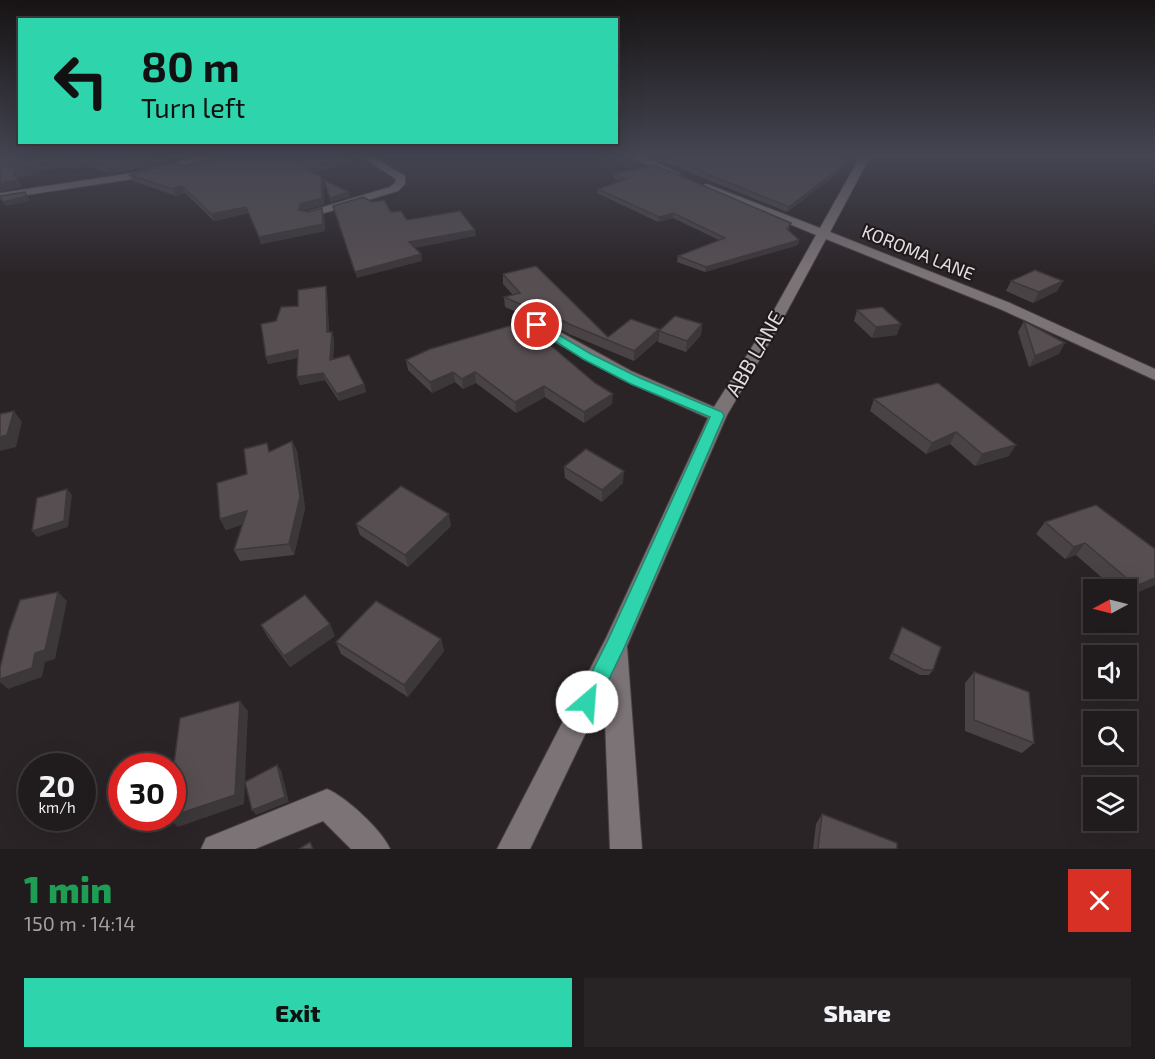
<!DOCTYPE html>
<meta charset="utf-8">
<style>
body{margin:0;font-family:"Exo 2",sans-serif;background:#282426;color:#f1f3f6;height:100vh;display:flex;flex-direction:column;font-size:22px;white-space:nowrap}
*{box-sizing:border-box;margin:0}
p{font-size:20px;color:#a2a1a4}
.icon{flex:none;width:33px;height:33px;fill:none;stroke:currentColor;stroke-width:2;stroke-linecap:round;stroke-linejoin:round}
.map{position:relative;height:849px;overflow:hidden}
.side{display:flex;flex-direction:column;background:#201b1d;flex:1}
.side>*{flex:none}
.guide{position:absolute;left:18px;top:18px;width:600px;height:126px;border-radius:0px;box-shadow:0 6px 24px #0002,0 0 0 2px #3d393b;background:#2ed4ab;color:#111;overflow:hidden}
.needle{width:39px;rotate:263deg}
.tools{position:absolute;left:1083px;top:579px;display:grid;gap:12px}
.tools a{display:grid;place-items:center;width:54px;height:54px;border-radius:0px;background:#201b1d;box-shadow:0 6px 24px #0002,0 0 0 2px #3d393b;font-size:30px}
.speed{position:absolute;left:18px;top:753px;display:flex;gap:12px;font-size:30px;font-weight:700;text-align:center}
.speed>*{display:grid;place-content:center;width:78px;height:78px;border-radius:50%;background:#201b1d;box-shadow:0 6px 24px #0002,0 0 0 2px #3d393b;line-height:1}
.speed small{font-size:15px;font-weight:400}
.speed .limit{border:9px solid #d22;background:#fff;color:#111}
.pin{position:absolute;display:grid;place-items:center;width:51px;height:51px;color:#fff;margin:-26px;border:3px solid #fff;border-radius:50%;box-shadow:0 2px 6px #0007}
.me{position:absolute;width:66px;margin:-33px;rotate:27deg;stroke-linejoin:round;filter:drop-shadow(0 0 4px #0008)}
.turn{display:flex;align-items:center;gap:21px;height:126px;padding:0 24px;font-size:27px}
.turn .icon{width:78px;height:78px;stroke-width:2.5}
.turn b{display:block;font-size:42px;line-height:51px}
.round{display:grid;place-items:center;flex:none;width:63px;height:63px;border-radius:0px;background:#282426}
.summary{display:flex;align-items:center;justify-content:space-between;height:102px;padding:0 24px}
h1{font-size:36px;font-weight:800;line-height:45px;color:#1e9e55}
.action{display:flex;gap:12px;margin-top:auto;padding:12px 24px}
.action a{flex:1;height:69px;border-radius:0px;background:#2ed4ab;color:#111;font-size:24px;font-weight:800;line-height:69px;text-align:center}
.action a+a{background:#282426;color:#f1f3f6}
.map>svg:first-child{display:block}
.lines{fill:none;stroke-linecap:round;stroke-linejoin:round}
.minor-casing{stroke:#453f42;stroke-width:2}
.minor{fill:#7c7376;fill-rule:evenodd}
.wall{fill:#4a4346}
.shaded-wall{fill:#3c3739}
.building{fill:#564e51;stroke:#3c3739;stroke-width:1.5}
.route{fill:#2ed4ab;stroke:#1e8a6f;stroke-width:1.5}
.labels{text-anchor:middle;stroke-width:4.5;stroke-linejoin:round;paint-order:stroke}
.far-street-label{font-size:18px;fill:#e2dddf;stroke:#211a1d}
.street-label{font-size:21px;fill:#e2dddf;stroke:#211a1d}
</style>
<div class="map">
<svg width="1155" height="849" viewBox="0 0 1155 849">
<rect width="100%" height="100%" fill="#2b2427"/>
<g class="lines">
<g class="minor-casing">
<g id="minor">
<path d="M204 155H221L139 178 0 199V193L139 172Z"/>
<path d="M358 155H369L405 176V184L398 191 311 217H303V213L390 187 395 183 396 179Z"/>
<path d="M628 155H641L680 174 671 176Z"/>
<path d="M861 155H871L830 232 1010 303 1155 369V380L1000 309 826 239 778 328 727 415 627 646 642 849H610L604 695 530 849H497L606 638 708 418 619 378 553 341 530 325 532 322H542L631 371 714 407 764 328 816 235 698 186 707 184 820 228Z"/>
<path d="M327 789C346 797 382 830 390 849H351L323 821 255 849H201L206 838Z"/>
</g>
</g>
<use href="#minor" class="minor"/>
</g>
<g class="wall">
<path d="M0 155H164L167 162 111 174 84 165 74 169 61 166 17 179 22 187 0 191Z"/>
<path d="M652 155H826L850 164 787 212 652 157Z"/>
<path d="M349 163 314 173 323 183 324 204 302 211 324 215 325 231 261 244 249 213 214 221 185 193 176 196 133 181 130 175 185 167Z"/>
<path d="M614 174 790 227 788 230 799 240 798 245 705 272 677 262 678 256 719 240 673 218 658 222 597 193 598 189 620 181 614 178Z"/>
<path d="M503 274 608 337 658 340 634 361 569 334 543 320H534L505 307 504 297 513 295 503 284Z"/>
<path d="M1011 281H1063L1057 291 1033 303 1006 291Z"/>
<path d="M326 286 327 292 329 332 334 338 333 359 364 384 366 392 339 401 325 380 300 385 297 377V358L268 364 266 357 276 321 298 306Z"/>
<path d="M857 310 897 335 872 338 854 321Z"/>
<path d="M1024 321 1059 354 1029 367 1018 332Z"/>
<path d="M702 324 701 335 686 352 658 342 659 331Z"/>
<path d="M430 349 612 404 584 423 545 397 516 413 476 383 463 389 455 382 432 393 408 370 406 360Z"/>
<path d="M938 383 1009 456 975 466 950 444 926 454 870 411 874 399Z"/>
<path d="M292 441 297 451 305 508 294 555 240 561 234 550 243 524 226 530 220 519 247 474 271 451Z"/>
<path d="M564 467 623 483 602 502 565 478Z"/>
<path d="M1096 505 1155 585 1126 597V590H1116L1076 555 1065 559 1036 534 1045 522Z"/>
<path d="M356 524 451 526 408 567 360 535Z"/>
<path d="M261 625 335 636 290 667 267 636Z"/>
<path d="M902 627 933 670 929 675H920L889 659 899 633Z"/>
<path d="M441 639 444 651 408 697 341 654 336 642Z"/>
<path d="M974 672 1034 743 1022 753 965 731V683Z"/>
<path d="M822 814 897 849H813L816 824Z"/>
</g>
<g class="shaded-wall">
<path d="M164 155 167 162 111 174 108 167Z"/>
<path d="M347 157 349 163 306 175 305 168Z"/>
<path d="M81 158 84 165 74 169 70 162Z"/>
<path d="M57 159 61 166 17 179 13 172Z"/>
<path d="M851 159 850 164 787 212 789 207Z"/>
<path d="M321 176 323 183 324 204 302 211 299 210 300 204Z"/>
<path d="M18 180 22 187 0 191V183Z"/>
<path d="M182 186 185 193 176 196 173 189Z"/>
<path d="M349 192 350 197 331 202 330 198Z"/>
<path d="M27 196 30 201 6 206 3 202Z"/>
<path d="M246 207 249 213 214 221 211 214Z"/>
<path d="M322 208 324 215 325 231 261 244 259 237Z"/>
<path d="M673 213V218L658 222 659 217Z"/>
<path d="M475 230 476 236 410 249 409 242Z"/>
<path d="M799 240 798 245 705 272 706 267Z"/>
<path d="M421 254 422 261 357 278 355 272Z"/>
<path d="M1063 281 1057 291 1033 303 1039 292Z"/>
<path d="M326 286 327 292 329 339 327 332Z"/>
<path d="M702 324 701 335 686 352 687 341Z"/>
<path d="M901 324 897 335 872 338 876 327Z"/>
<path d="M659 329 658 340 634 361V351Z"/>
<path d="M332 332 334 338 333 367 330 360Z"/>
<path d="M1065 343 1059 354 1029 367 1035 356Z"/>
<path d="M298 350 300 357 268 364 266 357Z"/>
<path d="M453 372 455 382 432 393 430 382Z"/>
<path d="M475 372 476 383 463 389 462 379Z"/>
<path d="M323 373 325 380 300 385 297 377Z"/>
<path d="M364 384 366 392 339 401 337 394Z"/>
<path d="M544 386 545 397 516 413 515 402Z"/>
<path d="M613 394 612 404 584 423V412Z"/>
<path d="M14 411 22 422 16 447 0 451V437Z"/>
<path d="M956 432 950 444 926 454 932 443Z"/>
<path d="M292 441 297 451 305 508 294 555 289 544Z"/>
<path d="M1016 445 1009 456 975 466 982 454Z"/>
<path d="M624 471 623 483 602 502V490Z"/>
<path d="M67 489 72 495 68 527 37 537 32 531Z"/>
<path d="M247 511 253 521 226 530 220 519Z"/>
<path d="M449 514 451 526 408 567 405 555Z"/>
<path d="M1085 543 1076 555 1065 559 1074 547Z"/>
<path d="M1155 578V585L1126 597 1136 586Z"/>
<path d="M58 592 67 601 55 659 45 662 42 677 8 689 0 682V679L35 653Z"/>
<path d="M330 624 335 636 290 667 284 656Z"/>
<path d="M441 639 444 651 408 697 404 685Z"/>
<path d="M240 701 248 711 244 804 178 827 168 818H172V816Z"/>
<path d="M277 765 281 770 289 802 256 815 252 810Z"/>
</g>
<g class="building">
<path d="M0 155H164L108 167 81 158 70 162 57 159 13 172 18 180 0 183Z"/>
<path d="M227 155H344L347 157 305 168 321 176 322 198 300 204 299 210 309 212 322 208 323 224 259 237 246 207 211 214 182 186 173 189 130 175 177 163 185 167Z"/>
<path d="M661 155H826L851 159 789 207Z"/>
<path d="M655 165 791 223 787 229 799 240 706 267 678 256 725 238 673 213 659 217 598 189 626 179 614 174Z"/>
<path d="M324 180 349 192 330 198Z"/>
<path d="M25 192 27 196 3 202 0 196Z"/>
<path d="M363 197 372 202 384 200 391 212 401 211 407 220 460 211 475 230 409 242 421 254 355 272 333 206Z"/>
<path d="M536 266 608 337 631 319 659 329 634 351 569 324 543 310H534L504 297 520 293 503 274Z"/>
<path d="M1035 270 1063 281 1039 292 1011 281Z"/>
<path d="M326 286 327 332H332L330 360 349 355 364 384 337 394 323 373 297 377 298 350 266 357 261 324 276 321 281 307 298 306V290Z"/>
<path d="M882 307 901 324 876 327 857 310Z"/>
<path d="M675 316 702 324 687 341 659 331Z"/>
<path d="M1024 321 1065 343 1035 356Z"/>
<path d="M523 322 595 383 613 394 584 412 544 386 515 402 475 372 462 379 453 372 430 382 406 360 430 349Z"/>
<path d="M938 383 1016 445 982 454 956 432 932 443 874 399Z"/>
<path d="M14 411 7 435 0 437V414Z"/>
<path d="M292 441 300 497 289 544 234 550 247 511 220 519 217 483 247 474 244 449 267 443 269 452Z"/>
<path d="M586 449 624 471 602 490 564 467Z"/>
<path d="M401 486 449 514 405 555 356 524Z"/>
<path d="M67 489 64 521 32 531 37 498Z"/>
<path d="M1096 505 1155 549V578L1136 586 1085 543 1074 547 1045 522Z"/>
<path d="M58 592 45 650 35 653 32 668 0 679V668L9 631 20 600Z"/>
<path d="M305 595 330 624 284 656 261 625Z"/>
<path d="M376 601 441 639 404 685 336 642Z"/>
<path d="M902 627 941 647 933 670H924L892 653Z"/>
<path d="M974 672 1029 692 1034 743 974 720Z"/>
<path d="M240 701 235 795 172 816V779L180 718Z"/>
<path d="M277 765 285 797 252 810 245 782Z"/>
<path d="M822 814 897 843V849H818Z"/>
<path d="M310 842 313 849H299Z"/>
</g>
<linearGradient id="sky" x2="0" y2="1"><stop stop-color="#181415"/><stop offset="0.57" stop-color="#444552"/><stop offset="1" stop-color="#444552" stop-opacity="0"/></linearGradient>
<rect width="1155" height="274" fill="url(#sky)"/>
<path class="route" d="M537 322 591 354 640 378 722 412 724 416 625 646 594 710 587 712 580 710 577 702 608 640 710 417 631 384 583 359 533 327 531 325Z"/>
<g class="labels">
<g class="far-street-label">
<text transform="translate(918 253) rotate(22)" y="6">KOROMA LANE</text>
</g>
<g class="street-label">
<text transform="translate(755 354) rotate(-60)" y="7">ABB LANE</text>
</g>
</g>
</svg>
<div class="tools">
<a><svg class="needle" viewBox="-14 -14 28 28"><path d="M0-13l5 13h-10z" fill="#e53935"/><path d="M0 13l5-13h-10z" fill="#a2a1a4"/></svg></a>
<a><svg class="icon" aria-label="sound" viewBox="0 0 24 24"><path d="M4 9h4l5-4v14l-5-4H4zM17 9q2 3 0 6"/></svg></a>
<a><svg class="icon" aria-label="search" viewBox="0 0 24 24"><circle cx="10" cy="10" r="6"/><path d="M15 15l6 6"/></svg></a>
<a><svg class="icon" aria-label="layers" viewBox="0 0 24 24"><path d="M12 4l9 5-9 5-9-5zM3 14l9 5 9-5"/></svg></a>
</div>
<div class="speed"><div>20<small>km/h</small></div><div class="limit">30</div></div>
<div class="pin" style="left:537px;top:325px;background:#d93025"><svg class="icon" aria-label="arrive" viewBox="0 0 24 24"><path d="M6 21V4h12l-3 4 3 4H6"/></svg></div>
<svg class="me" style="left:587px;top:702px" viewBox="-20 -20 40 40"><circle r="19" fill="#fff"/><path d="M0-13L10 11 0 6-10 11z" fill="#2ed4ab"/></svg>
<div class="guide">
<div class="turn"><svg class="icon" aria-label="left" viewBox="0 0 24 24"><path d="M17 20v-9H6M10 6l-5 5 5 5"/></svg><div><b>80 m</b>Turn left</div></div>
</div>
</div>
<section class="side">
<div class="summary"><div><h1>1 min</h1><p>150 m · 14:14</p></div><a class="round" style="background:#d93025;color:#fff"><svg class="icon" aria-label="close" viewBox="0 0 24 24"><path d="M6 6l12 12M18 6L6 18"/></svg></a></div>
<div class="action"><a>Exit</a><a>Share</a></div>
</section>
